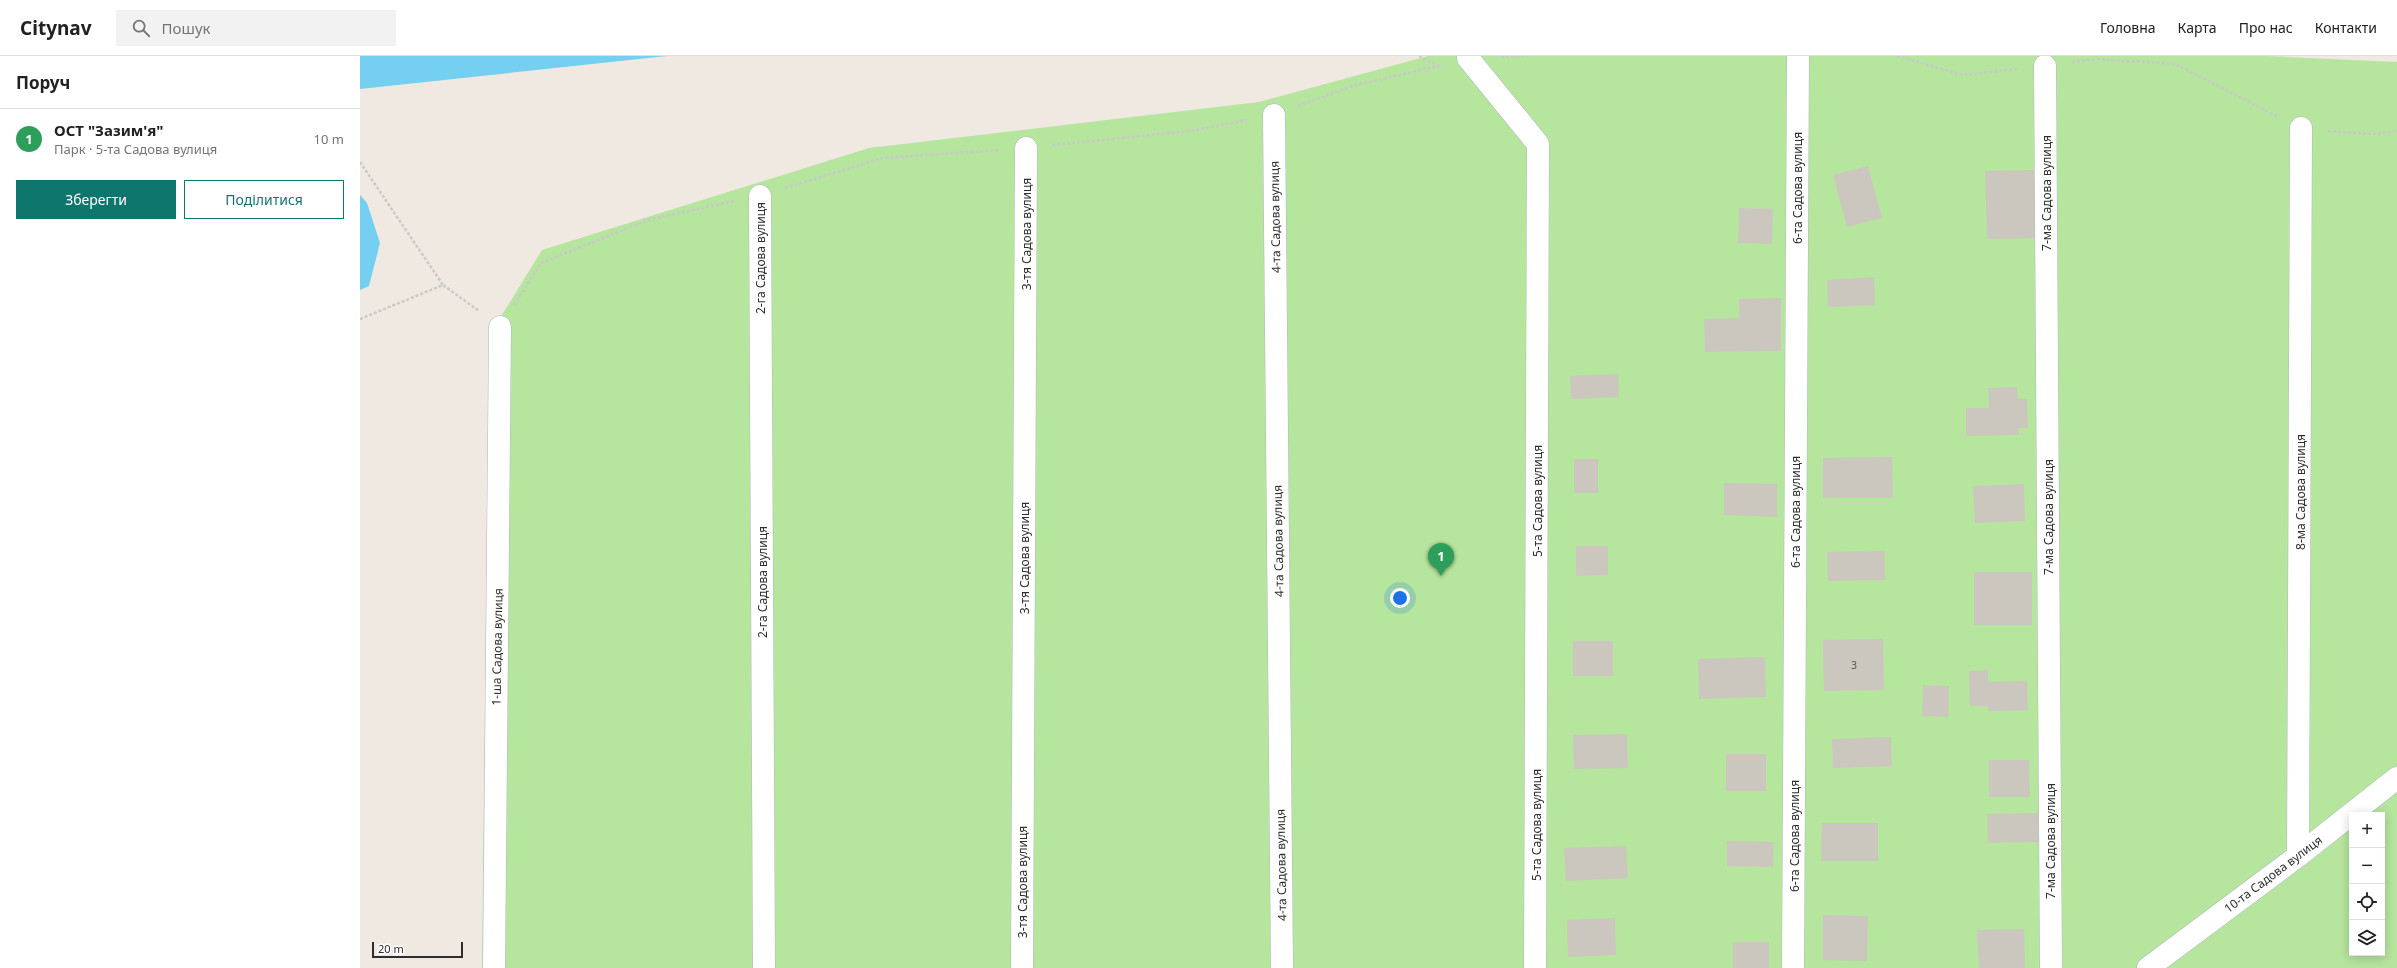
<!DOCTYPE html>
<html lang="uk">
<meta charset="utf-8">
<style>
:root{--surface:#fff;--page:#f2f2f2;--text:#202124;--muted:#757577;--line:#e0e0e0;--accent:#0f766e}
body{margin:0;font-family:"Noto Sans",sans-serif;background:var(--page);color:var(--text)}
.controls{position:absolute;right:12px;bottom:12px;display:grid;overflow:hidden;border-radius:0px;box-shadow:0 2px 10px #0003}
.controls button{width:36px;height:36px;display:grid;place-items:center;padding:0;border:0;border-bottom:1px solid var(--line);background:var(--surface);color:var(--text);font:20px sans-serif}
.scale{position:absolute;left:12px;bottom:10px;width:91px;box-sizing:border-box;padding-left:4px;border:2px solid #2e2e2e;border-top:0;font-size:11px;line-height:14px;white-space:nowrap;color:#2e2e2e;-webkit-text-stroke:3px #fff;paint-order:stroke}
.you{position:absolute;left:1040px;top:542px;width:14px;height:14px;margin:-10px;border:3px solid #fff;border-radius:50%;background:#1a73e8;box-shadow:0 0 0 6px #1a73e833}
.badge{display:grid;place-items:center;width:26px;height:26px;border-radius:50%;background:var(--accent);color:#fff;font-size:13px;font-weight:700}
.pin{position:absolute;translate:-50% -33px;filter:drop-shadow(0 1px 2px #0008)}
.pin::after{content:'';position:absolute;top:21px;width:14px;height:12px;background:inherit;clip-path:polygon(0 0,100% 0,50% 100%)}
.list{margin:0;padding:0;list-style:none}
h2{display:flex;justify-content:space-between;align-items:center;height:52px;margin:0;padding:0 16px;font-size:17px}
h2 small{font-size:13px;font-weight:400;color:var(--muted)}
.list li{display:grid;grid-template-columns:26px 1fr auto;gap:12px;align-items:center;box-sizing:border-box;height:60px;padding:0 16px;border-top:1px solid var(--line)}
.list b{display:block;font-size:15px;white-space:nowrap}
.list p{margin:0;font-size:13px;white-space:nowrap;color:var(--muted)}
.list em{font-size:13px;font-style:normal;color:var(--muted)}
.actions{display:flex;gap:8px;padding:12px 16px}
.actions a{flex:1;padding:9px 0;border:1px solid var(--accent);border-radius:0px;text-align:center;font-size:14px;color:var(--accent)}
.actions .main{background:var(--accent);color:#fff}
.icon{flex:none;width:22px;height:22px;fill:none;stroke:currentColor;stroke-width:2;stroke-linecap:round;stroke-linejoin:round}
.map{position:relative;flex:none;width:2037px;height:912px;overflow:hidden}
header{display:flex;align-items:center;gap:24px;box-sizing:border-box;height:56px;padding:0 20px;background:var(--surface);border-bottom:1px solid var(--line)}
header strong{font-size:19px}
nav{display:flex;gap:22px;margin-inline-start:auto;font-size:14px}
.search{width:280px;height:36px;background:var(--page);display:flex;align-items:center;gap:10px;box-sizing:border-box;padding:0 14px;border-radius:0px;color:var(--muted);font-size:15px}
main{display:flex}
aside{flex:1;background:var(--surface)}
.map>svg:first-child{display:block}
.green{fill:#b6e59e;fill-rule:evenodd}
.water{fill:#75cff0}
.building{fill:#cbc7bf}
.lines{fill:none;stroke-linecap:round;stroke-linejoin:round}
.street-casing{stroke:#b4b7c1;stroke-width:23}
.path{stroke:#c9c9c9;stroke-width:2.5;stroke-dasharray:3 2;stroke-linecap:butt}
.street{stroke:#fff;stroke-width:22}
.labels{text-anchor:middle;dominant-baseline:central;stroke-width:4;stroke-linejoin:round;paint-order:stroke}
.number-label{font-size:10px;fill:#555452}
.street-label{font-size:12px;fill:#2e2e2e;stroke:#fff}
</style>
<header>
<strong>Citynav</strong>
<div class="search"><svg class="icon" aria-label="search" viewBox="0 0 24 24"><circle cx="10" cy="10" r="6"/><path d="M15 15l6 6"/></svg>Пошук</div>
<nav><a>Головна</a><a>Карта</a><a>Про нас</a><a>Контакти</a></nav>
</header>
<main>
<aside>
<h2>Поруч<small></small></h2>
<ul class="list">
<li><span class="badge" style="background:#2e9e5b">1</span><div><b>ОСТ &quot;Зазим'я&quot;</b><p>Парк · 5-та Садова вулиця</p></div><em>10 m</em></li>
</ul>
<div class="actions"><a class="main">Зберегти</a><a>Поділитися</a></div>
</aside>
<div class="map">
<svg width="2037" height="912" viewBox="0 0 2037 912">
<rect width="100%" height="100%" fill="#efe9e1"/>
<path class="green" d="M 1068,0 L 1906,0 L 2037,6 L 2037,912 L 122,912 L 129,280 L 182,194 L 509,92 L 899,46 ZM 1992,759 L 2022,759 L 2022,897 L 1992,897 Z"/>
<path class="water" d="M 0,0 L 307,0 L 0,33 Z
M 0,139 L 7,147 L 20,187 L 9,230 L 0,234 Z"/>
<path class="building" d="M 1508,110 L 1522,162 L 1487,171 L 1473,119 Z
M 1675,114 L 1676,182 L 1627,183 L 1625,115 Z
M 1379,152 L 1413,153 L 1412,188 L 1378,187 Z
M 1514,221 L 1515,249 L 1468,251 L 1467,224 Z
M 1421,242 L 1421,295 L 1345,296 L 1344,263 L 1379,262 L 1379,243 Z
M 1258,318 L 1259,341 L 1211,343 L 1210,320 Z
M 1657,331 L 1658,343 L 1667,343 L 1668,372 L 1659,372 L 1659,379 L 1606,380 L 1606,352 L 1629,352 L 1628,332 Z
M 1532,401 L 1533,442 L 1463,442 L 1463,402 Z
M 1214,403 L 1238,403 L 1238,437 L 1214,437 Z
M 1364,427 L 1417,428 L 1417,461 L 1364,459 Z
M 1664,428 L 1665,465 L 1615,467 L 1613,430 Z
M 1216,490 L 1248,490 L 1248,519 L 1216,520 Z
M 1525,495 L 1525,524 L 1468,525 L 1467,496 Z
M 1614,516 L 1672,516 L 1672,569 L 1614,569 Z
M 1523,583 L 1524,634 L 1464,635 L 1463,584 Z
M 1213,585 L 1253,585 L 1253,620 L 1213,620 Z
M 1405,601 L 1406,641 L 1339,643 L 1338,603 Z
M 1628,614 L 1628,626 L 1667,625 L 1668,654 L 1628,655 L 1628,650 L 1610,650 L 1609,615 Z
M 1563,629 L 1589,630 L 1588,661 L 1562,660 Z
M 1267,678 L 1268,712 L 1214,713 L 1213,679 Z
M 1531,681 L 1532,710 L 1473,712 L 1472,683 Z
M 1366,698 L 1406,698 L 1406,735 L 1366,735 Z
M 1629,704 L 1669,704 L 1670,741 L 1629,741 Z
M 1678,757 L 1679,786 L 1628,787 L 1627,758 Z
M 1462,767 L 1518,767 L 1518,805 L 1461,805 Z
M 1367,785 L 1414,786 L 1413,811 L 1367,810 Z
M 1266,790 L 1268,822 L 1206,825 L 1204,792 Z
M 1463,859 L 1508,860 L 1507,905 L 1463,904 Z
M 1255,862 L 1256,899 L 1208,901 L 1207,864 Z
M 1664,873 L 1665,912 L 1619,912 L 1617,874 Z
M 1373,886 L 1409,886 L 1409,912 L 1373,912 Z"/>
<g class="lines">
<defs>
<path id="street" d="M 1108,2 L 1178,88 L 1175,912
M 1685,10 L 1691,912
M 914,59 L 922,912
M 400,140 L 404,912
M 1938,800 L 1941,72
M 134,912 L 140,271
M 662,912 L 666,92
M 1433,912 L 1438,0
M 1788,912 L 1938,800 L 2037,722"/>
</defs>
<use href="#street" class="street-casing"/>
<path class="path" d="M 1059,0 L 1078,10
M 1537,0 L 1603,19 L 1659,13
M 1141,1 L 1167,0
M 1712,6 L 1736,3 L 1815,8 L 1918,61
M 938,50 L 996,29 L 1083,9
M 1968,75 L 2013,78 L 2037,75
M 692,89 L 830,75 L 887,64
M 0,106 L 83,229
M 425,132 L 523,102 L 639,94
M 154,249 L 181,207 L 288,164 L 374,145
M 0,263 L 83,229 L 119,255"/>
<use href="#street" class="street"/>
</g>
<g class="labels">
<g class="number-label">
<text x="1494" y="609">3</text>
</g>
<g class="street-label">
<text transform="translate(1437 132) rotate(-90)">6-та Садова вулиця</text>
<text transform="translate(1686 137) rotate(-90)">7-ма Садова вулиця</text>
<text transform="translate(915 161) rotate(-91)">4-та Садова вулиця</text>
<text transform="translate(666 178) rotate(-90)">3-тя Садова вулиця</text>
<text transform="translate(400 202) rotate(-90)">2-га Садова вулиця</text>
<text transform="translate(1940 436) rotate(-90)">8-ма Садова вулиця</text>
<text transform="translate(1177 445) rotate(-90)">5-та Садова вулиця</text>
<text transform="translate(1435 456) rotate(-90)">6-та Садова вулиця</text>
<text transform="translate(1688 461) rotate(-90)">7-ма Садова вулиця</text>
<text transform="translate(918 485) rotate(-91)">4-та Садова вулиця</text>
<text transform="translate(664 502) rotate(-90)">3-тя Садова вулиця</text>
<text transform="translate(402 526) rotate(-90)">2-га Садова вулиця</text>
<text transform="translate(137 591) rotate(-89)">1-ша Садова вулиця</text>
<text transform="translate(1176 769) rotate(-90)">5-та Садова вулиця</text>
<text transform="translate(1434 780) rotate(-90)">6-та Садова вулиця</text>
<text transform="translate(1690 785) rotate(-90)">7-ма Садова вулиця</text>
<text transform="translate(921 809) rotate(-91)">4-та Садова вулиця</text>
<text transform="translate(1913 818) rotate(-37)">10-та Садова вулиця</text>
<text transform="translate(662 826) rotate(-90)">3-тя Садова вулиця</text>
</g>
</g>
</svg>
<div class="controls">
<button>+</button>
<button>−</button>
<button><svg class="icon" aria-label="locate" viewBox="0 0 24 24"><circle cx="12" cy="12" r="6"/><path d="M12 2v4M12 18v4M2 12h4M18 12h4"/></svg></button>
<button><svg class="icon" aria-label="layers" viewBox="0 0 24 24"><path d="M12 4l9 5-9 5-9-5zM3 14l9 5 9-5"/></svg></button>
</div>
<div class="scale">20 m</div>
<div class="you"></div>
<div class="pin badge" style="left:1081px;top:520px;background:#2e9e5b">1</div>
</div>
</main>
